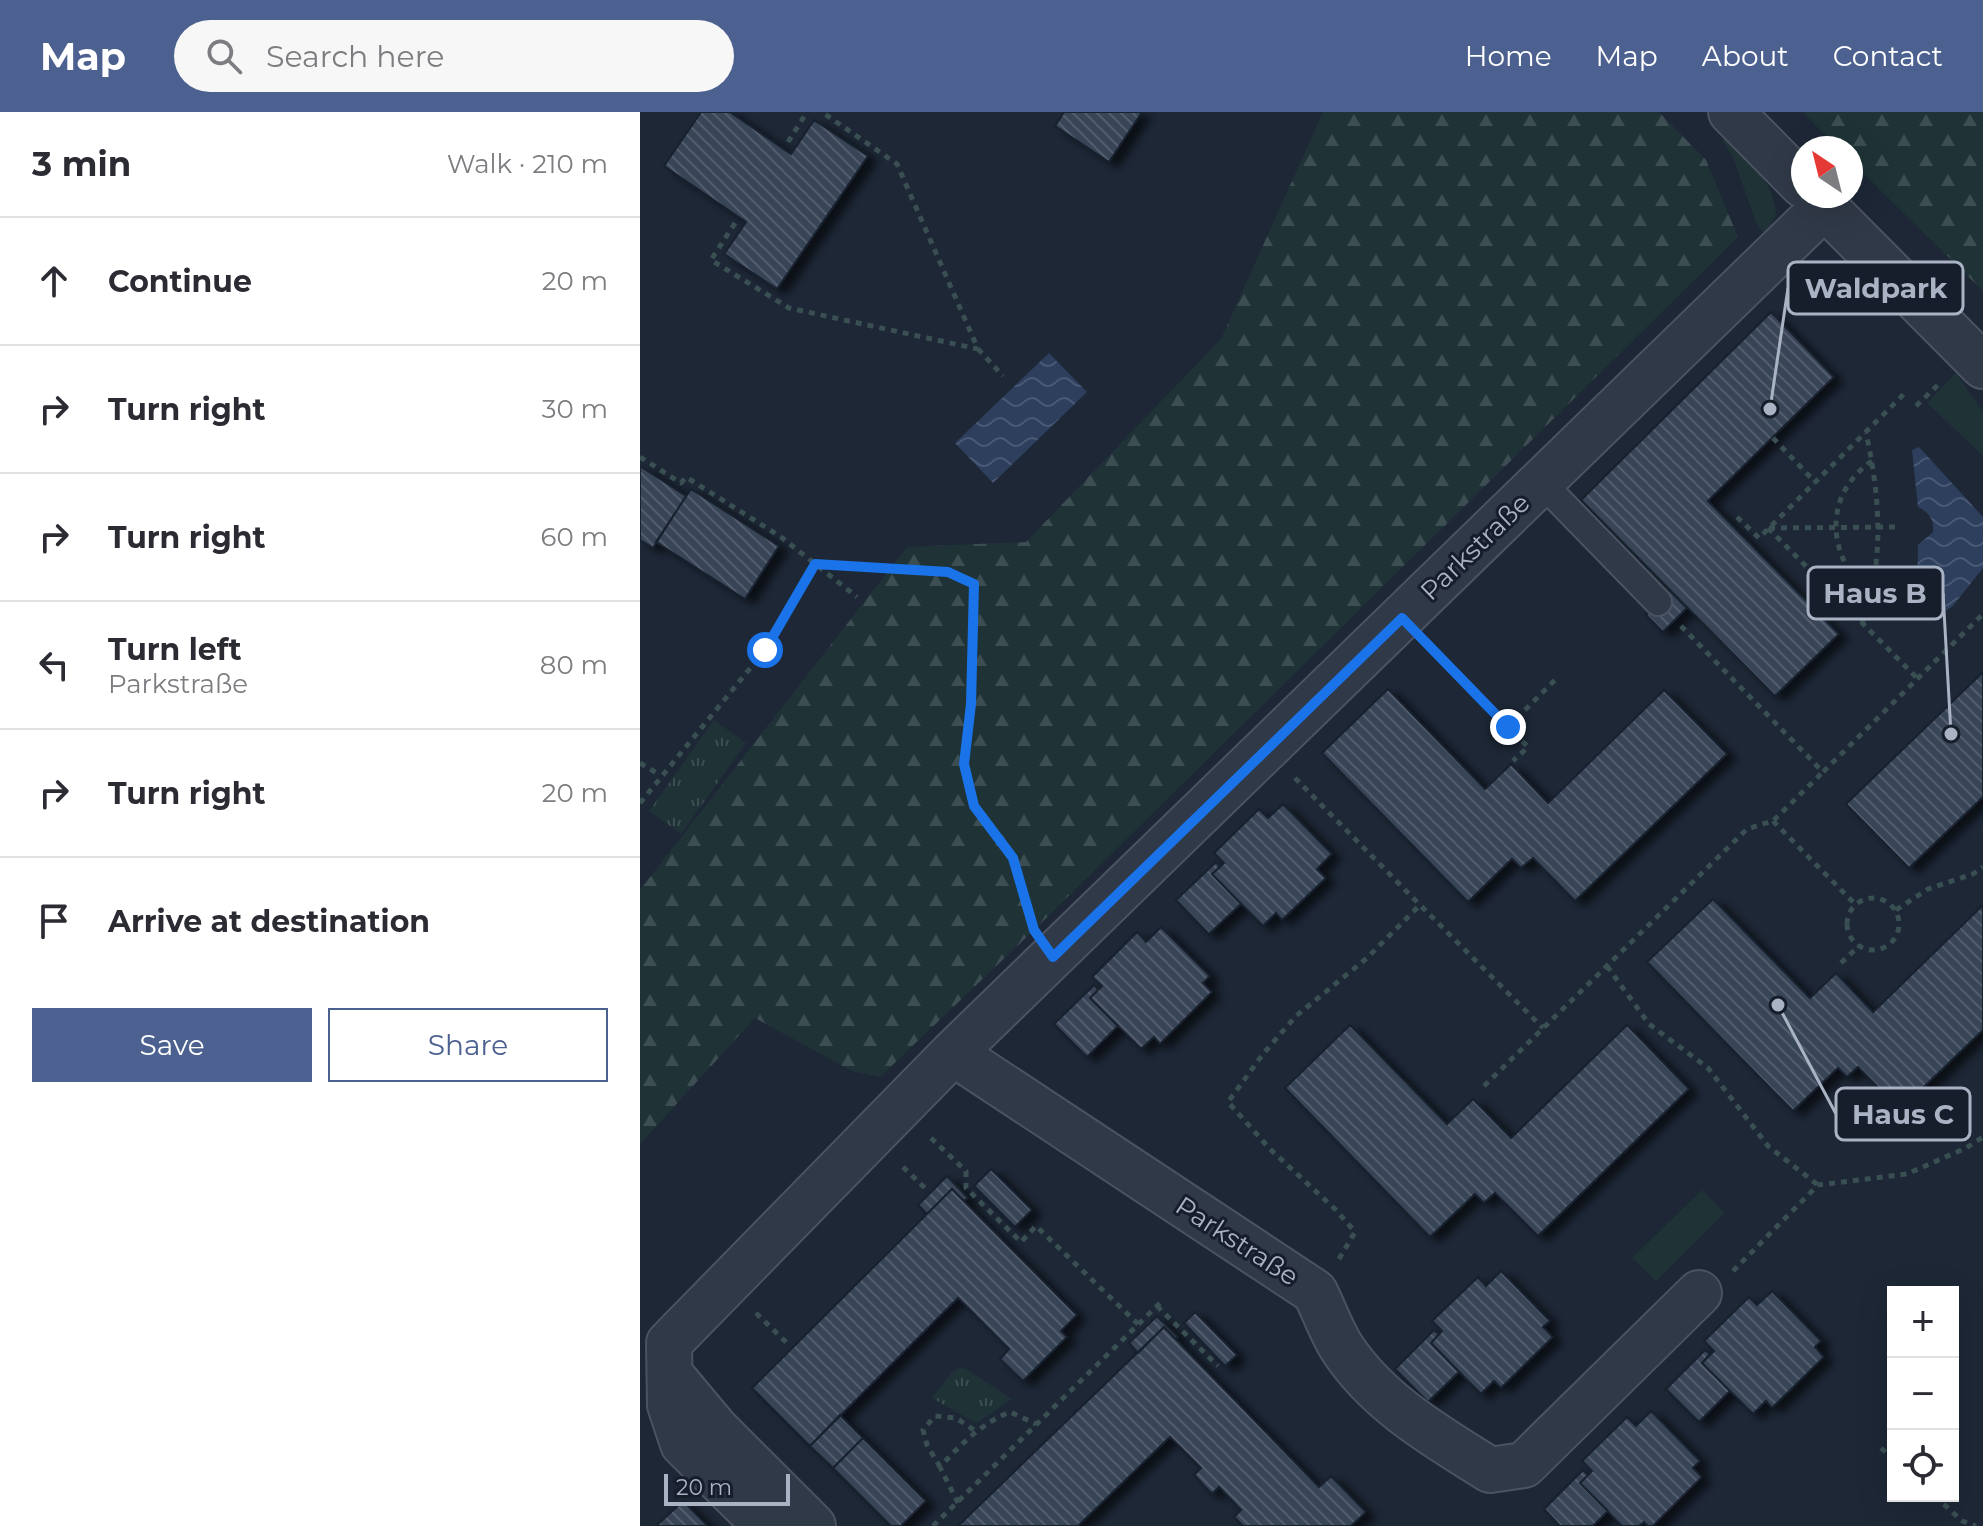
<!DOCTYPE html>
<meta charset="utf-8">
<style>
:root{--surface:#fff;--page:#f7f7f7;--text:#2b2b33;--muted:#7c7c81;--line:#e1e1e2;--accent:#4c618f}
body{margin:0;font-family:Montserrat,sans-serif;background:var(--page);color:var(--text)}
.controls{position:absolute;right:24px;bottom:24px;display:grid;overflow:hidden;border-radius:0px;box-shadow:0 8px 32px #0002}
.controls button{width:72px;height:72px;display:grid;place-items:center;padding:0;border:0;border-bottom:2px solid var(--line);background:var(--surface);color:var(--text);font:40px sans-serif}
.compass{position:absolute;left:1151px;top:24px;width:72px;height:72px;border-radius:50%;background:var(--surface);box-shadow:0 8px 32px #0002;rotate:325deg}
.scale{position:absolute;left:24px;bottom:20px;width:126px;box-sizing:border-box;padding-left:8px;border:4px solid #a9b3c4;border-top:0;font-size:22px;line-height:28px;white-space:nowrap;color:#a9b3c4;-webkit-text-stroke:6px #161e2b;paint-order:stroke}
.stop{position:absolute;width:24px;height:24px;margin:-18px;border:6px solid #1a73e8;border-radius:50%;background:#fff}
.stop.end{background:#1a73e8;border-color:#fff;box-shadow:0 2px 8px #0008}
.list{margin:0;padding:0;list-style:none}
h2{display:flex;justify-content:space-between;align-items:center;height:104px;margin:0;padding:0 32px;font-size:34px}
h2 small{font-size:26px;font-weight:400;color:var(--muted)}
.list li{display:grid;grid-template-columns:52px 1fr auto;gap:24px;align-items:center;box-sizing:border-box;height:128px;padding:0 32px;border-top:2px solid var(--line)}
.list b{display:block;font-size:30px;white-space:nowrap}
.list p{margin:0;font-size:26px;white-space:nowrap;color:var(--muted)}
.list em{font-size:26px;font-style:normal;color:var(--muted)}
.actions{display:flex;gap:16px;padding:24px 32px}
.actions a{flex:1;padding:18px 0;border:2px solid var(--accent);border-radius:0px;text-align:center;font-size:28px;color:var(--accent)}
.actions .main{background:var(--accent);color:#fff}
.icon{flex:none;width:44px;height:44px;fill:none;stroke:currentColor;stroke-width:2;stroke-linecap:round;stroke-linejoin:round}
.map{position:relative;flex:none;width:1343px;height:1414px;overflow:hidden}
header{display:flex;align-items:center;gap:48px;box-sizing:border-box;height:112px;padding:0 40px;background:var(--accent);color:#fff}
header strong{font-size:38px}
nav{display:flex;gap:44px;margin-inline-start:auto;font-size:28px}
.search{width:560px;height:72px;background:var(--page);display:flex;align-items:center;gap:20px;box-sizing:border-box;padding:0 28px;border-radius:44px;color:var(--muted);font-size:30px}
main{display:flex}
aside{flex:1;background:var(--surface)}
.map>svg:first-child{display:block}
.grass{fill:#1f3337}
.forest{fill:url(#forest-firs)}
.park{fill:url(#park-tufts)}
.water{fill:url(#water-waves)}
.building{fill:url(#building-back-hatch);stroke:#18202d;stroke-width:2;filter:url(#shadow)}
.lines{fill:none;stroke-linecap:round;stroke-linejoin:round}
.service-casing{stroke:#4b5362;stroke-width:30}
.minor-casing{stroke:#4b5362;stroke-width:48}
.tertiary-casing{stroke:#4b5362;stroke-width:48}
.path{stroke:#394f52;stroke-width:5;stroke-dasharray:6 6;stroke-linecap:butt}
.service{stroke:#303947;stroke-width:26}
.minor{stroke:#303947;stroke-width:44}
.tertiary{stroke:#303947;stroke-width:44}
.route{stroke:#1a73e8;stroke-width:10}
.labels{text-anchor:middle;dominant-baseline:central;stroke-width:6;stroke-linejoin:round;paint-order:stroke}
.street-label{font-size:26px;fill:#a9b3c4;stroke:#161e2b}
.leader{fill:none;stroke:#a9b3c4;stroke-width:3}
.callout-dot{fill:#a9b3c4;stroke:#161e2b;stroke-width:3}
.callout{fill:#161e2b;stroke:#a9b3c4;stroke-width:3}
.callout-label{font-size:28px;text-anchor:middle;font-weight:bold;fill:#a9b3c4}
</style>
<header>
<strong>Map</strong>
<div class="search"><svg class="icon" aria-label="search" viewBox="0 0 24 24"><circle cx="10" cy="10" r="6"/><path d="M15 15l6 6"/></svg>Search here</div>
<nav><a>Home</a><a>Map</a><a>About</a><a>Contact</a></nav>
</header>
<main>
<aside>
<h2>3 min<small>Walk · 210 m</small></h2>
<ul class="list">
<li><svg class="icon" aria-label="ahead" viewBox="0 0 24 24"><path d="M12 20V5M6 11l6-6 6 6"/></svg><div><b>Continue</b></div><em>20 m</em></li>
<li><svg class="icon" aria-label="right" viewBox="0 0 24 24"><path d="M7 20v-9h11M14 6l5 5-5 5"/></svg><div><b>Turn right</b></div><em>30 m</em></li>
<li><svg class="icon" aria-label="right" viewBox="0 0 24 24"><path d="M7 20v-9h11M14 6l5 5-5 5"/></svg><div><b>Turn right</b></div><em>60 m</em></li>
<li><svg class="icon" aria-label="left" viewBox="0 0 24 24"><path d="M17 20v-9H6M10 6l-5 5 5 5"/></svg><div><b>Turn left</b><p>Parkstraße</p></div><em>80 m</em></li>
<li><svg class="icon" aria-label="right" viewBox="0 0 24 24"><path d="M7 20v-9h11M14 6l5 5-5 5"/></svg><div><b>Turn right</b></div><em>20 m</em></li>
<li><svg class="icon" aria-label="arrive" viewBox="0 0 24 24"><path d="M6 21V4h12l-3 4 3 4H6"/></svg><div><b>Arrive at destination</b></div></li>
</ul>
<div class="actions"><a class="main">Save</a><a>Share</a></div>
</aside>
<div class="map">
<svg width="1343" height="1414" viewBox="0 0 1343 1414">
<defs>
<pattern id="forest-firs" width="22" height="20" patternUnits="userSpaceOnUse" patternTransform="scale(2)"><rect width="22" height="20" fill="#1f3337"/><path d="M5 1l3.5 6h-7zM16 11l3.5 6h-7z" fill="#3d4e52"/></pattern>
<pattern id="park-tufts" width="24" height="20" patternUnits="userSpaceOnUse" patternTransform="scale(2)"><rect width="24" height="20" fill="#1f3337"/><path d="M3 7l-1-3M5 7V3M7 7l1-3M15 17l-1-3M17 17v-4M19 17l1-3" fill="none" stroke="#3d4e52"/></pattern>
<pattern id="water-waves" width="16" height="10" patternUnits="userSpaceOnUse" patternTransform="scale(2)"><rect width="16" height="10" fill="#2d3f5d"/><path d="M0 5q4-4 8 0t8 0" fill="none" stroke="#495873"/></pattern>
<pattern id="building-back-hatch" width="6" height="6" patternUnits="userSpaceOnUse" patternTransform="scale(2)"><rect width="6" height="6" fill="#384457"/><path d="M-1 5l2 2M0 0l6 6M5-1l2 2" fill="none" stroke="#525d6e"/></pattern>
<filter id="shadow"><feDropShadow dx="9" dy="5" stdDeviation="4" flood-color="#0009"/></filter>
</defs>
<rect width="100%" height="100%" fill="#1d2736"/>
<path class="grass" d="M 1085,26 C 1108,49 1136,69 1136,104 L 1124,122 L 1116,111 L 1093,45 L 1082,28 Z
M 1316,261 L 1343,300 L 1343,344 L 1287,291 Z
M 1062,1078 L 1085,1101 L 1016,1169 L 992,1146 Z"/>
<path class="forest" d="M 683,0 L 1019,0 L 1066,48 L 1098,125 L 394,818 L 240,965 L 212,959 L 115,906 L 0,1032 L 0,778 L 267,435 L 386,430 L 581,227 Z
M 1163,0 L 1343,0 L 1343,179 L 1211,49 L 1211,36 L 1198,36 Z"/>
<path class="park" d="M 74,608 L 106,631 L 41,722 L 9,699 Z
M 318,1256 L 326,1257 L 372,1287 L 336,1311 L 292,1286 L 311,1261 Z"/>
<path class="water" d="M 409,241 L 447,280 L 353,371 L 315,331 Z
M 1279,335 L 1343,405 L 1343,456 L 1312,495 L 1294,505 L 1284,501 L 1277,484 L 1278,433 L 1293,420 C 1294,408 1290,401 1278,395 L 1272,338 Z"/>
<path class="building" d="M 61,0 L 90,0 L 151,42 L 174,8 L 228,44 L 137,177 L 84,142 L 106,110 L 24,54 Z
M 424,0 L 502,0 L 469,50 L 415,14 Z
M 1131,200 L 1194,265 L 1068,389 L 1199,522 L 1135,584 L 941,388 Z
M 0,354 L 46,384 L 13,436 L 0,428 Z
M 51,377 L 139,434 L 105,487 L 16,430 Z
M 1029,478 L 1047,496 L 1023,520 L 1006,503 Z
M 1343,560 L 1343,685 L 1269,756 L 1206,692 Z
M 748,577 L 845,677 L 871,652 L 908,691 L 1024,578 L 1087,642 L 935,789 L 893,746 L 881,756 L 872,747 L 828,790 L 682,641 Z
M 643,692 L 692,742 L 677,757 L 686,766 L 642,808 L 636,801 L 623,814 L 572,762 L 584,751 L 574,741 L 619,697 L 628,706 Z
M 576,750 L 580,755 L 572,762 L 601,792 L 569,822 L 536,788 Z
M 1073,787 L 1170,886 L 1196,861 L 1233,900 L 1343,793 L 1343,918 L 1260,998 L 1218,955 L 1207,965 L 1198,956 L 1153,999 L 1007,850 Z
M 521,815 L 570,864 L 563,871 L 572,880 L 520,932 L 514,925 L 501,937 L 450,886 L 462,874 L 452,865 L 497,820 L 506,830 Z
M 454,873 L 458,878 L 450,886 L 478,914 L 447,945 L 414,912 Z
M 710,913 L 807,1012 L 833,987 L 871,1026 L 987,913 L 1049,977 L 898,1124 L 855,1081 L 844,1091 L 835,1082 L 790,1125 L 645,976 Z
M 351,1057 L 392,1098 L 375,1115 L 334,1074 Z
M 307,1064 L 328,1086 L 324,1089 L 312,1077 L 287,1102 L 278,1093 Z
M 312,1077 L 437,1203 L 421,1219 L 427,1225 L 383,1269 L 360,1247 L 369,1237 L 318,1186 L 170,1334 L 112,1276 Z
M 861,1159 L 910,1209 L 903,1215 L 913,1225 L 861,1276 L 854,1269 L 841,1282 L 791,1231 L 802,1219 L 792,1209 L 838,1165 L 846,1174 Z
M 1132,1179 L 1181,1229 L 1175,1235 L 1184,1245 L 1132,1296 L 1126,1289 L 1113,1302 L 1062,1251 L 1074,1239 L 1064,1229 L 1109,1185 L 1117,1193 Z
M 555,1200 L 597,1243 L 585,1254 L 544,1211 Z
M 517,1204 L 538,1225 L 536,1227 L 524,1215 L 498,1241 L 489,1231 Z
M 524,1215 L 679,1375 L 691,1364 L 726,1400 L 711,1414 L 603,1414 L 594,1405 L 601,1398 L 579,1375 L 572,1382 L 554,1363 L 561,1356 L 530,1325 L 438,1414 L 318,1414 Z
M 794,1218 L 799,1222 L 791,1231 L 819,1260 L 788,1290 L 755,1257 Z
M 1065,1238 L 1070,1242 L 1062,1251 L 1090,1279 L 1059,1310 L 1026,1277 Z
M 1011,1299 L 1060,1349 L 1053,1356 L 1062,1365 L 1013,1414 L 1008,1414 L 1004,1410 L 999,1414 L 982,1414 L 940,1371 L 952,1359 L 942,1349 L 987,1305 L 996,1314 Z
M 200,1303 L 223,1326 L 193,1356 L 170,1334 Z
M 223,1326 L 286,1389 L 261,1414 L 251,1414 L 193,1356 Z
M 943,1358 L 948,1363 L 940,1371 L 968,1399 L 953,1414 L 920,1414 L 904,1397 Z
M 43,1389 L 68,1414 L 16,1414 Z"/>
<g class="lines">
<defs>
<path id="service" d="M 901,370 L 1018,490"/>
<path id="minor" d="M 313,941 L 675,1180 C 684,1198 691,1219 702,1236 C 738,1291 796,1324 850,1358 L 884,1353 L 1059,1181
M 30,1262 L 76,1317 L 173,1414
M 126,1414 L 43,1332 L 30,1293 L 29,1231 L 313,941 L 1184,95"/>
<path id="tertiary" d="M 1091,0 L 1163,73
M 1174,84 L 1343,254"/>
</defs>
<use href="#service" class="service-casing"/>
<use href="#minor" class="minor-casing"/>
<use href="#tertiary" class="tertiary-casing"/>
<path class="path" d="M 148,30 L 167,0
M 95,111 L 71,148 L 149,196 L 338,237 L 257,52 L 182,0
M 338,237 L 363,264
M 1276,294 L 1301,270
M 1133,326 L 1175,370
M 0,345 L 41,371 L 46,365 L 141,425 L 217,485
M 1232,349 C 1181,384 1187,447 1232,485
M 1097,405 L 1119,426 L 1264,282
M 1128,416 L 1278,567
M 1129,416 L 1258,415
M 175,452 L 308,460 L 334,472 L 331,592 L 324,652 L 334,694 L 373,746 L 390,804
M 1222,511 C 1245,450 1240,384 1226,321
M 1041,514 L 1183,660 L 1343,502
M 790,535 L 888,635 L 873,649
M 868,615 L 916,567
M 0,651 L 20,663
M 655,666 L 780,793
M 0,691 L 125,538 L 175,452
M 1133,709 L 1215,792
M1207 812a26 26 0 1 1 52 0a26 26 0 1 1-52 0Z
M 1256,798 L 1288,777 L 1333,762 L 1343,755
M 1201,851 L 1219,834
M 967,854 L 1009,912 L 1068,956 L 1128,1034 L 1178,1073
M 844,974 L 1107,717 L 1133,709 L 1183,660
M 291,1026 L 326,1059 L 326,1076 L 381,1130 L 396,1114 L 498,1212
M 263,1055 L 286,1077
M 699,1147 L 715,1120 L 696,1098 L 630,1037 L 588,990 L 623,942 L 656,904 L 727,846 L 780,793 L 903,916
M 1093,1159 L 1178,1073 L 1267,1062 L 1326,1036 L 1343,1025
M 517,1194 L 578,1254
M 116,1201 L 148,1232
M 1241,1336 L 1253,1347
M 300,1355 L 287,1333 L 283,1318 L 295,1304 L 316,1306 L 337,1320
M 1295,1384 L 1322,1409 L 1336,1414
M 318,1391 L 300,1355 C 320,1333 342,1311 370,1300 L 396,1312
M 293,1414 L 523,1188"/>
<use href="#service" class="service"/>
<use href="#minor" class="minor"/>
<use href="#tertiary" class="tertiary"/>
</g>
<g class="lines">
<path class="route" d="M 125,538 L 175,452 L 308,460 L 334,472 L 331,592 L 324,652 L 334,694 L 373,746 L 394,818 L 413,845 L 762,506 L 868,615"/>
</g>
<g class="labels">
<g class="street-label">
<text transform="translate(835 435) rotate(-44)">Parkstraße</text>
<text transform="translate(597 1129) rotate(33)">Parkstraße</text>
</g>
</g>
<path class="leader" d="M1130 297L1148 176M1311 622L1303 481M1138 893L1196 1002"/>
<g class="callout-dot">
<circle cx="1130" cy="297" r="8"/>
<circle cx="1311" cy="622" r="8"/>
<circle cx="1138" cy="893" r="8"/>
</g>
<g class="callout">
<rect x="1148" y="150" width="175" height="52" rx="8"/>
<rect x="1168" y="455" width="135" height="52" rx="8"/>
<rect x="1196" y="976" width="134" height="52" rx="8"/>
</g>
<g class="callout-label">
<text x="1236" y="186">Waldpark</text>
<text x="1235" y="491">Haus B</text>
<text x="1263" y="1012">Haus C</text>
</g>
</svg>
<div class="controls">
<button>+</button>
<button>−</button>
<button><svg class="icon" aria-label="locate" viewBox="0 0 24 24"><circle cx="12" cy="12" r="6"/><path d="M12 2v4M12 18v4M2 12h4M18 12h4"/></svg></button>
</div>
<svg class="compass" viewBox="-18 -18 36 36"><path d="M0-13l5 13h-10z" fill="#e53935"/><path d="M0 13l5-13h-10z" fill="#7c7c81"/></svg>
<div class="scale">20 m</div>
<div class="stop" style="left:125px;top:538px"></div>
<div class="stop end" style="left:868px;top:615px"></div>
</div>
</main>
